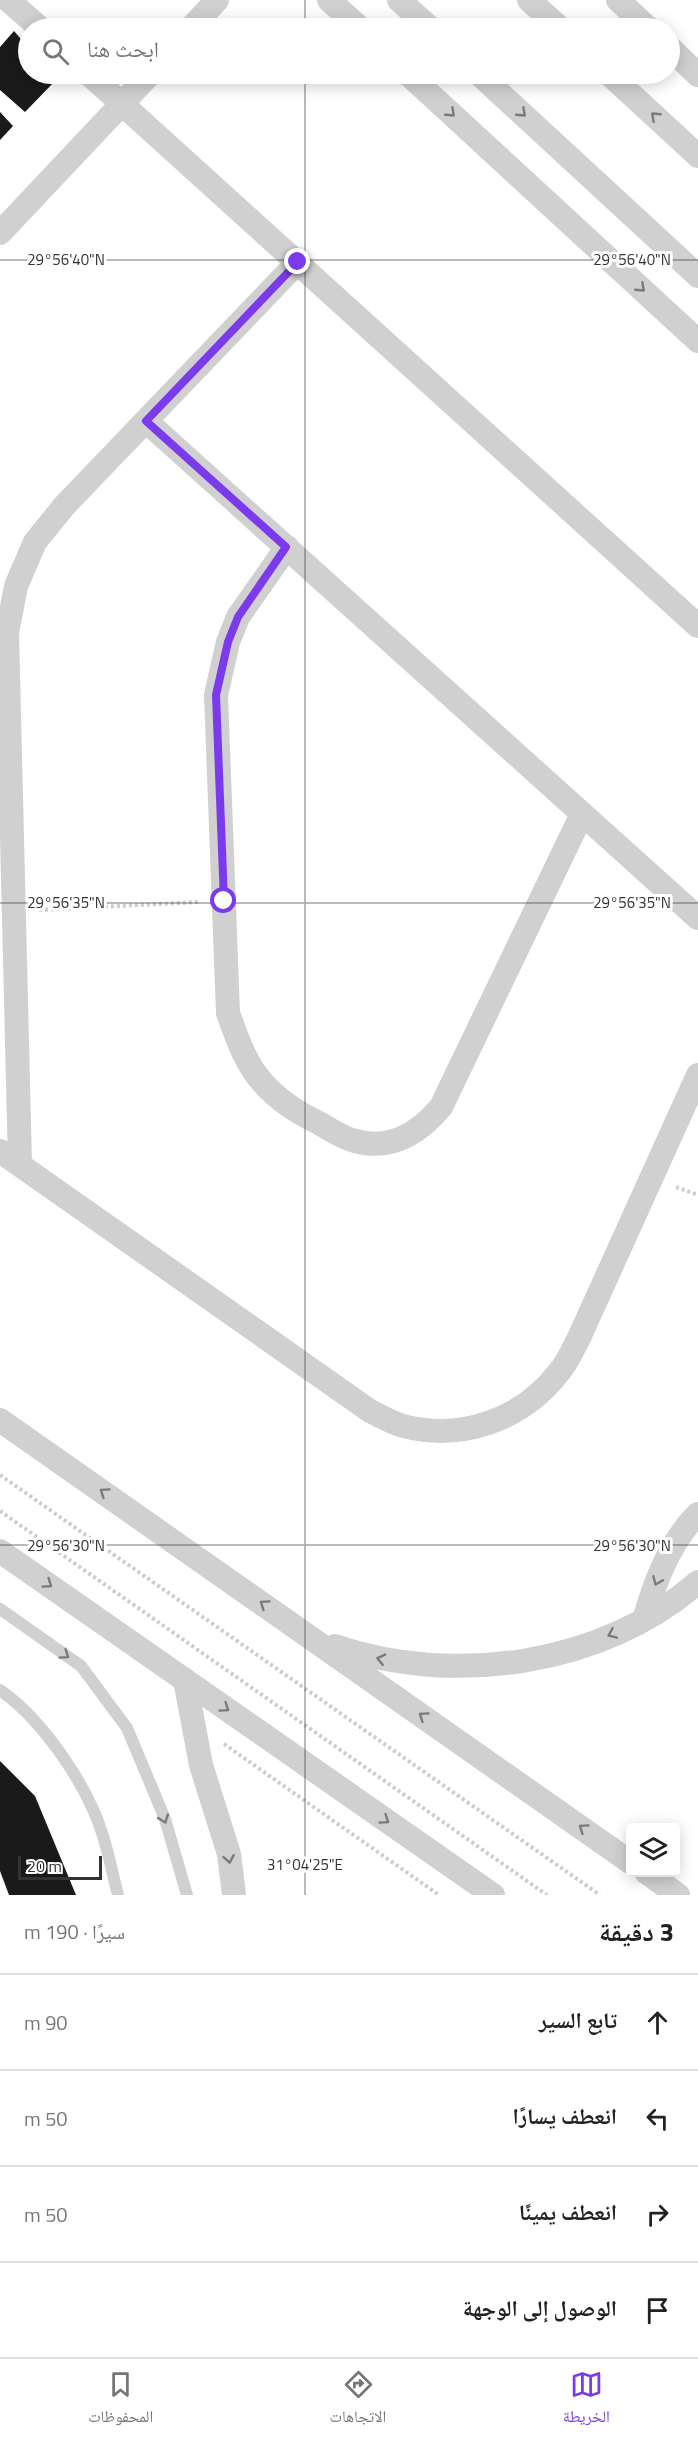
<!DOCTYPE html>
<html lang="ar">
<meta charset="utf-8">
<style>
:root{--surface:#fff;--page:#f6f6f6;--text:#222;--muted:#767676;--line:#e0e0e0;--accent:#7c3aed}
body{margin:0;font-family:"Titillium Web","Noto Naskh Arabic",sans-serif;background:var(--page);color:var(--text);direction:rtl}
.controls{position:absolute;right:18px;bottom:18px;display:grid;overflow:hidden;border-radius:6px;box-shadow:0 3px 15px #0003}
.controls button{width:54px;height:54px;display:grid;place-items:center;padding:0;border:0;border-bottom:2px solid var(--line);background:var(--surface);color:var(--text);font:30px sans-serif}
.scale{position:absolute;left:18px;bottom:15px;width:84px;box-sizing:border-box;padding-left:6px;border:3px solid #333;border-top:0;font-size:16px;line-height:21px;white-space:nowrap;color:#333;-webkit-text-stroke:4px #fff;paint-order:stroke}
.stop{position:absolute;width:18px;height:18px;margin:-14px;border:4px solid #7c3aed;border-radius:50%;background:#fff}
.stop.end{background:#7c3aed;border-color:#fff;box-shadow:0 2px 6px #0008}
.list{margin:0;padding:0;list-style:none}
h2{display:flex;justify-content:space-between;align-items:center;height:78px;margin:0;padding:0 24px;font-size:26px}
h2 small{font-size:20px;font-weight:400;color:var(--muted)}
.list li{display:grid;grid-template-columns:39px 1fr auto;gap:18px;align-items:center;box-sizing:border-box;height:96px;padding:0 24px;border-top:2px solid var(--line)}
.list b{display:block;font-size:22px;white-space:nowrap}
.list em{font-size:20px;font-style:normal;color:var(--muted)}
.icon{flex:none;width:33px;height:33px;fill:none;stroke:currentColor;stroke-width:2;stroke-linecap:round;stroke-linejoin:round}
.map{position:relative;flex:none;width:698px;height:1895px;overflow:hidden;direction:ltr}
.search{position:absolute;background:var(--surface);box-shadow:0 3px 15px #0003;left:18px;right:18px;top:18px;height:66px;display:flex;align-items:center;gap:15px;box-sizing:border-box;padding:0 21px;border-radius:33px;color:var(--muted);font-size:22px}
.sheet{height:462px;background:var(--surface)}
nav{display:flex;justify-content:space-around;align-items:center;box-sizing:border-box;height:84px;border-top:2px solid var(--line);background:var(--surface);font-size:16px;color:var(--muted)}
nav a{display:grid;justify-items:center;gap:3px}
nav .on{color:var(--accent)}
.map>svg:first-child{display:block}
.building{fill:#1a1a1a}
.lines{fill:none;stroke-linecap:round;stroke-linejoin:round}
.path{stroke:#cdcdcd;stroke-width:4;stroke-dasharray:3 3;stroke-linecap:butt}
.service{stroke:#d0d0d0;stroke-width:12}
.minor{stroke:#d0d0d0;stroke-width:24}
.oneway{stroke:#7a7a7a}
.route{stroke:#7c3aed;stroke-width:8}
.ticks{fill:none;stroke:#333;stroke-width:1.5;stroke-opacity:0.45}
.ticks-label{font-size:15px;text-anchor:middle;fill:#333;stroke:#fff;stroke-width:6;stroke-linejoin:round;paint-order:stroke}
</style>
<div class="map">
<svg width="698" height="1895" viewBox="0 0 698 1895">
<rect width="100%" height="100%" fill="#fff"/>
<path class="building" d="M 14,31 L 28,47 L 28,74 L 52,74 L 57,79 L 25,112 L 0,90 L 0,47 Z
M 0,112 L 13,126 L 0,140 Z
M 0,1761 L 35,1796 L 76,1895 L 9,1895 L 0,1871 Z"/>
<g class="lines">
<path class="path" d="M 39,910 L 199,902
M 676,1187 L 698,1195
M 0,1475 L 600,1895
M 0,1511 L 547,1895
M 224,1744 L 439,1895"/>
<path class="service" d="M 0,1609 L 81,1666 L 127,1728 L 165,1819 L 187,1895
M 0,1690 C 43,1720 88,1786 103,1836 C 109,1855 113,1876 118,1895"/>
<path class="minor" d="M 8,0 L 40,28
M 329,0 L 360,28
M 399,0 L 430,28
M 529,0 L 560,28
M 618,0 L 648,28
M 191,28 L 217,0
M 670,48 L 698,75
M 89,74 L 698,626
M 408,74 L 698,341
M 479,74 L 698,276
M 609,74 L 698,156
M 0,233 L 150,74
M 146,421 L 698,918
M 287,547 L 238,617 L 228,642 L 216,695 L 228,1013 C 237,1038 245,1063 263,1083 C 279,1101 298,1113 319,1123 C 329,1129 341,1137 352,1140 C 389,1152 418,1134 441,1107 L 582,814
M 0,1151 L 370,1411 C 380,1416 392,1423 403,1426 C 462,1441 522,1420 559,1372 C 567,1363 572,1351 578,1340 L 698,1075
M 20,1164 L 7,633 L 16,586 L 35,542 L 65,505 L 298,262
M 0,1420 L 630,1862
M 0,1551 L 493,1895
M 645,1617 C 655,1581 670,1541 698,1514
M 335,1646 C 453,1686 603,1666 698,1582
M 185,1680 L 201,1765 L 229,1854 L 234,1895
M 646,1872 L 678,1895"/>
</g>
<defs><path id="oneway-chevron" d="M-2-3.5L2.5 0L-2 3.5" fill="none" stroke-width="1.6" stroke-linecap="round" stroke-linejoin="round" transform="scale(1.5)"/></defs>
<g class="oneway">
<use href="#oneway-chevron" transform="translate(451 113) rotate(43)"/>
<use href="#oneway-chevron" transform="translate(522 113) rotate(43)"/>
<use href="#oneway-chevron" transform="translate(655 116) rotate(-137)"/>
<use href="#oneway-chevron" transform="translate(641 288) rotate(43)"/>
<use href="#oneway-chevron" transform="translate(104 1492) rotate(-145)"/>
<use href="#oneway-chevron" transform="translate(657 1581) rotate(113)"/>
<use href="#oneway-chevron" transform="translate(48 1584) rotate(35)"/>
<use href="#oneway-chevron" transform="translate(264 1604) rotate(-145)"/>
<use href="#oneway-chevron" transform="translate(612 1634) rotate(157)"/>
<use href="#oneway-chevron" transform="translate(65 1655) rotate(35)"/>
<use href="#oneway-chevron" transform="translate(381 1659) rotate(-167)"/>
<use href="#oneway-chevron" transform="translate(225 1708) rotate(35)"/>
<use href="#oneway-chevron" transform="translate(423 1716) rotate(-145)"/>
<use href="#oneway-chevron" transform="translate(164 1819) rotate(70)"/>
<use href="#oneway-chevron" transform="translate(385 1820) rotate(35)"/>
<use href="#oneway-chevron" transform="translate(583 1828) rotate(-145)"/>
<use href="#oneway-chevron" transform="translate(229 1859) rotate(80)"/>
</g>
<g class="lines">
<path class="route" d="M 224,901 L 216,695 L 228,642 L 238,617 L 286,547 L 146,421 L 298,262"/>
</g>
<path class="ticks" d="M 305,0 L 305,28M 305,74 L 305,1895M 0,260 L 698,260M 0,903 L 698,903M 0,1545 L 698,1545"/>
<g class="ticks-label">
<text x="66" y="265">29°56'40"N</text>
<text x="632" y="265">29°56'40"N</text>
<text x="66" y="908">29°56'35"N</text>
<text x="632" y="908">29°56'35"N</text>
<text x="66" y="1551">29°56'30"N</text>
<text x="632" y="1551">29°56'30"N</text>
<text x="305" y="1870">31°04'25"E</text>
</g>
</svg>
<div class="controls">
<button><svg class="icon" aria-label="layers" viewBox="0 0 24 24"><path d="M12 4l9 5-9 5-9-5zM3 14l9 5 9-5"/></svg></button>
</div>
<div class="scale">20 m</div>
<div class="stop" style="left:224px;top:901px"></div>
<div class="stop end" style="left:298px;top:262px"></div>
<div class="search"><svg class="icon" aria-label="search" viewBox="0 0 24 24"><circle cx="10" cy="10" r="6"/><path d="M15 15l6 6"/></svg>ابحث هنا</div>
</div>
<section class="sheet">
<h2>3 دقيقة<small>سيرًا · 190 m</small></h2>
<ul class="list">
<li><svg class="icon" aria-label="ahead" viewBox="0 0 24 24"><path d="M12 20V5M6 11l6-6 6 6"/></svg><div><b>تابع السير</b></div><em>90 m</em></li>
<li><svg class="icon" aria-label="left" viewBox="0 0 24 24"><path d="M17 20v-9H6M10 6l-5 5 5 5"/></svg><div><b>انعطف يسارًا</b></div><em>50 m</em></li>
<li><svg class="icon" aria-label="right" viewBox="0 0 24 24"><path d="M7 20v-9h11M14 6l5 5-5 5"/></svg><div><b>انعطف يمينًا</b></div><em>50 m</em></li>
<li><svg class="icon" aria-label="arrive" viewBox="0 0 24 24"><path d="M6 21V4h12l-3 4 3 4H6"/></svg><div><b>الوصول إلى الوجهة</b></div></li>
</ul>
</section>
<nav>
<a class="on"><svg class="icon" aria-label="map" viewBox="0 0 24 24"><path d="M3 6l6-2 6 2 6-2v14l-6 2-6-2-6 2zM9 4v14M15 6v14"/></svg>الخريطة</a>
<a><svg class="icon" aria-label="directions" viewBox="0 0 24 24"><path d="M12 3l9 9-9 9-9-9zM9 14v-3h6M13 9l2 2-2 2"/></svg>الاتجاهات</a>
<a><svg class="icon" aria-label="saved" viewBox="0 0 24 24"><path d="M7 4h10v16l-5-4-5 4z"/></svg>المحفوظات</a>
</nav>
